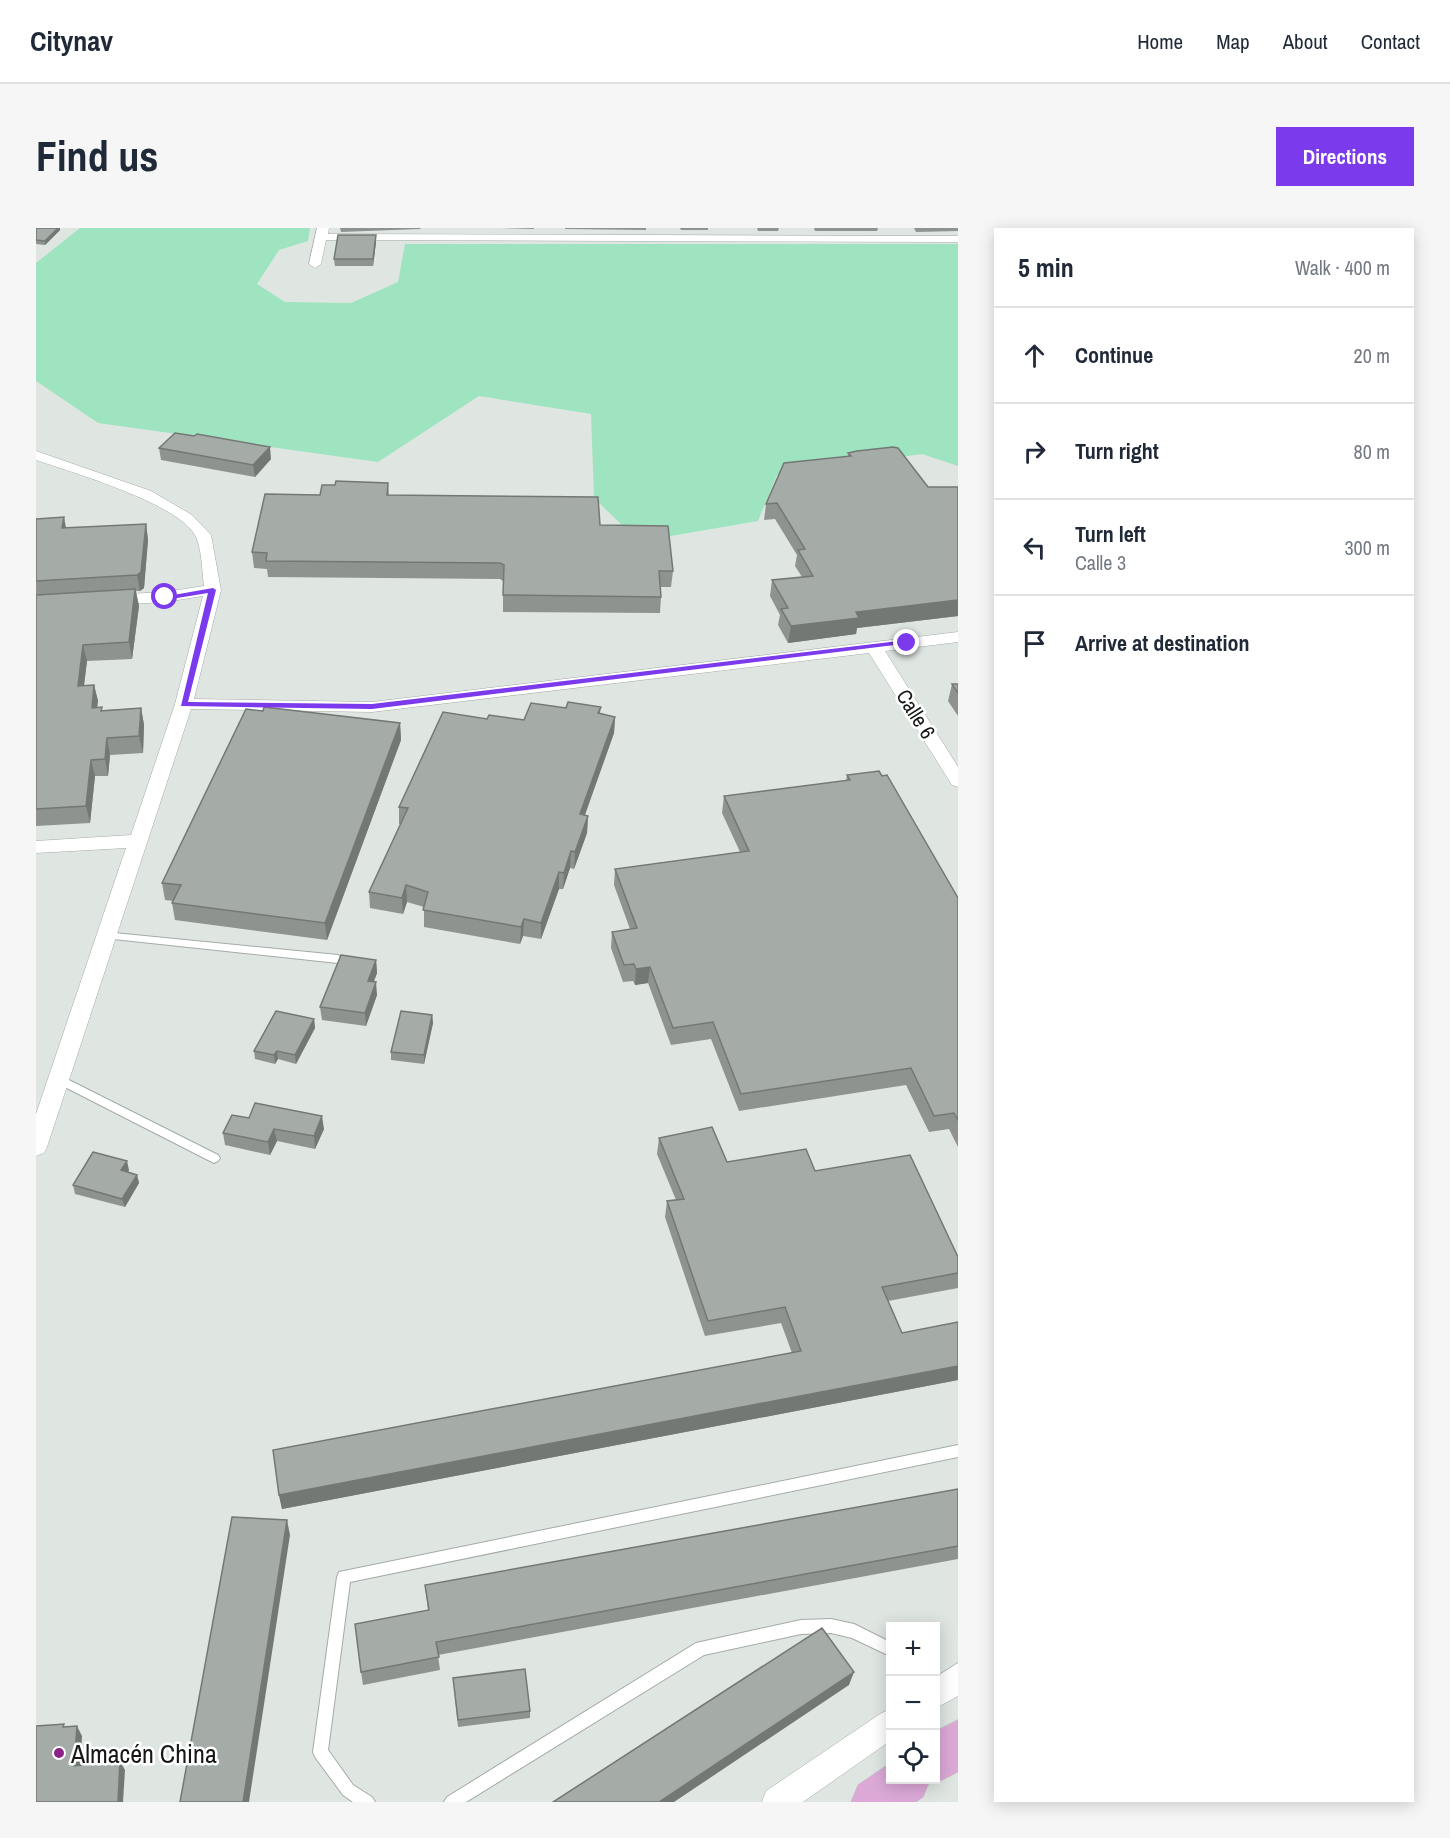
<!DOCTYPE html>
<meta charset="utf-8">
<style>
:root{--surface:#fff;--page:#f6f6f7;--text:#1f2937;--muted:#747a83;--line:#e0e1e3;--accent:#7c3aed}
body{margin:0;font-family:"Archivo Narrow",sans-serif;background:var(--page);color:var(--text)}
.controls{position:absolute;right:18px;bottom:18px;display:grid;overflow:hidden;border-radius:0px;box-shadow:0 3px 15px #0003}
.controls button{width:54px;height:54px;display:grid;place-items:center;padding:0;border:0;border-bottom:2px solid var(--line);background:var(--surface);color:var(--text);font:30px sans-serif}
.stop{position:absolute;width:18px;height:18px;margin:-14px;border:4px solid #7c3aed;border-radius:50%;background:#fff}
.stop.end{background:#7c3aed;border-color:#fff;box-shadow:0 2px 6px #0008}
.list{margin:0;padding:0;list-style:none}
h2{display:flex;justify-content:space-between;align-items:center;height:78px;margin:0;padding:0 24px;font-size:26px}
h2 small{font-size:20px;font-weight:400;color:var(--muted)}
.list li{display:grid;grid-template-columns:39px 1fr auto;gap:18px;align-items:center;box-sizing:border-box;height:96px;padding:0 24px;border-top:2px solid var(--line)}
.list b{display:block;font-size:22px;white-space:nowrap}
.list p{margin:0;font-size:20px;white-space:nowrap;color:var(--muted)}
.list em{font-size:20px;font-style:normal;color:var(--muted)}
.icon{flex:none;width:33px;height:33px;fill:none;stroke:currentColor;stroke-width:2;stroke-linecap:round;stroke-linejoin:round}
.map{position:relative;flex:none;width:922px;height:1574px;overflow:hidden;border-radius:0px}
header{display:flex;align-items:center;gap:36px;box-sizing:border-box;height:84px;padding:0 30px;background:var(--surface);border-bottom:2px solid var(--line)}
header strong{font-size:28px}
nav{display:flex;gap:33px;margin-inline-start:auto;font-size:21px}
.intro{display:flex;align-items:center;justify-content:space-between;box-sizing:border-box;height:144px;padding:0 36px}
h1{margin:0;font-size:42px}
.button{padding:15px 27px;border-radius:0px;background:var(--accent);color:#fff;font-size:21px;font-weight:700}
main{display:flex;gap:36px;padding:0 36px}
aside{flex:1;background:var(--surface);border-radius:0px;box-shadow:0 3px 15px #0003}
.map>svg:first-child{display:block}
.green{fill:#9fe4c0}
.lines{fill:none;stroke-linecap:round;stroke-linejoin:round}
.lane-casing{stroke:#a4aba7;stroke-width:2}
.street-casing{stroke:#a4aba7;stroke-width:1}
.primary-casing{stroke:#c2c3c2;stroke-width:1}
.lane{fill:#fff;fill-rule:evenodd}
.street{fill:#fff;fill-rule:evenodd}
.primary{fill:#dca9d7;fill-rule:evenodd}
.wall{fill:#8e9390}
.shaded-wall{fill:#747875}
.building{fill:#a5aba7;stroke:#747875;stroke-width:1.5}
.route{fill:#7c3aed}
.poi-dot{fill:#8b2287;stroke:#fff;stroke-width:2}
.labels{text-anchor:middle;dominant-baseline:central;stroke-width:5;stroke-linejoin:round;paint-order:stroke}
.street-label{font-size:21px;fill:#141715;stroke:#fff}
.near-poi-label{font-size:26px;fill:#141715;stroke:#fff;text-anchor:start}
</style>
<header>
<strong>Citynav</strong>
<nav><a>Home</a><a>Map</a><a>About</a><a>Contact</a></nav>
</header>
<div class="intro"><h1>Find us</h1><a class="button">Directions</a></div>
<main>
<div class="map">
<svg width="922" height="1574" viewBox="0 0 922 1574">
<rect width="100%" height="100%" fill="#dfe6e2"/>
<path class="green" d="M 44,0 L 274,0 L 272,13 L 243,22 L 221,56 L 249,74 L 315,75 L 362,54 L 369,16 L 922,16 L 922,238 L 886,226 L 741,247 L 722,293 L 635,308 L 590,301 L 558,270 L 555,186 L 443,168 L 342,234 L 62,195 L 0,153 L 0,35 Z"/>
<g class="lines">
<defs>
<path id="lane" d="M 68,704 L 302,727 L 307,731 L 302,735 L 68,710 L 63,707 Z
M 23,847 L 182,927 L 184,930 L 182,933 L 178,935 L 174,933 L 19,854 L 18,851 L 19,848 Z
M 922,1217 L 922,1229 L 314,1354 L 292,1522 L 317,1557 L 336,1569 L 339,1574 L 317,1574 L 307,1567 L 279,1529 L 277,1524 L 301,1349 L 303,1344 Z
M 795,1391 L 818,1396 L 854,1414 L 854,1428 L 816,1410 L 795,1405 L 765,1406 L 668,1427 L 430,1574 L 408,1574 L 411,1569 L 660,1415 L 765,1392 Z"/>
<path id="street" d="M 281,0 L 293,0 L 292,6 L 922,8 L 922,14 L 290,12 L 285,36 L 279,40 L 273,36 Z
M 0,223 L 115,263 L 156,287 L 175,307 L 185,362 L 158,471 L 336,474 L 922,404 L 922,414 L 849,423 L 922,539 L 922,559 L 916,557 L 833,425 L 336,484 L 155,481 L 11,919 L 8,925 L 0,928 L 0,886 L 90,620 L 0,625 L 0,613 L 95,607 L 139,476 L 167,368 L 129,374 L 73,377 L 65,372 L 73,367 L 129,364 L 168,358 C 166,344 166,322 160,309 C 145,276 35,244 0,232 Z
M 922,1435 L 922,1468 L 900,1480 L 900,1449 Z
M 854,1481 L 854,1513 L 767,1574 L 726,1574 L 730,1563 L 844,1486 Z"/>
<path id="primary" d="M 922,1492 L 922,1544 L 900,1555 L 894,1552 L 887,1569 L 880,1574 L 815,1574 L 822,1557 L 854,1535 L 854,1552 L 900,1552 L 900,1503 Z"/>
</defs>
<use href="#lane" class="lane-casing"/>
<use href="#street" class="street-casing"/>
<use href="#primary" class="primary-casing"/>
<use href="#lane" class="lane"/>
<use href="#street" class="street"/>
<use href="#primary" class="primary"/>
</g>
<path class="wall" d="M 0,0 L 24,2 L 9,17 L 0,16 Z
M 304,0 L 385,0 L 384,1 L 305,4 Z
M 465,0 L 498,0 L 498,1 Z
M 529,0 L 610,0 L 610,2 L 529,1 Z
M 644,0 L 672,0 L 672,2 L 645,2 Z
M 721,0 L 743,0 L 742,3 L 722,3 Z
M 778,0 L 842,0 L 841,3 L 779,3 Z
M 878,0 L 922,0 L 922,3 L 880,4 Z
M 340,7 L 340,14 L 337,38 L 299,38 L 298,31 Z
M 123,220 L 235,231 L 219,249 L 125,232 Z
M 812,225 L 892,259 L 922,259 L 922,388 L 821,400 L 820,406 L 752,415 L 742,397 L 744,387 L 734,368 L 736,352 L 766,349 L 759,338 L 761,327 L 739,291 L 728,292 L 730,276 L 812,228 Z
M 352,255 L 353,267 L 564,297 L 637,343 L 635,359 L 624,359 L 625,369 L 624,385 L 467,384 L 467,353 L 464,351 L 232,349 L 231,341 L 218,340 L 216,324 L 284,267 L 299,257 Z
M 0,291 L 30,300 L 110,296 L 112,312 L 108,360 L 104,363 L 100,363 L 103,378 L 96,431 L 51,433 L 48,457 L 58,457 L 62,473 L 61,479 L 67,482 L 105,480 L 108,497 L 107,525 L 74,527 L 72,548 L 59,548 L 54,595 L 0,598 Z
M 916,456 L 922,456 L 922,488 L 912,473 Z
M 565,479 L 564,485 L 579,489 L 578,505 L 549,587 L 552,588 L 551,605 L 538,641 L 534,640 L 527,661 L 523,661 L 505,711 L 487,708 L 484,716 L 388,699 L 388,679 L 371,674 L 367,686 L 334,680 L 333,664 L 365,596 L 363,596 L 363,579 L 451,491 L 488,492 L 530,480 Z
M 364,495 L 365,512 L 291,712 L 139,692 L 136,675 L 137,673 L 129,672 L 126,655 Z
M 811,547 L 922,670 L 922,919 L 913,901 L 893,904 L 870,857 L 703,883 L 675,811 L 635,817 L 612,755 L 599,757 L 597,753 L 587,754 L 575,720 L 576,704 L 594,701 L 578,657 L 579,641 L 704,624 L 686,585 L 688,568 L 810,553 Z
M 340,732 L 341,745 L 338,753 L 341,767 L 330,798 L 286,792 L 284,779 Z
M 396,787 L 397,795 L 388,836 L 355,832 L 355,824 Z
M 278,791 L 279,800 L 260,836 L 242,831 L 239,836 L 219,831 L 218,823 Z
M 213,890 L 288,901 L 279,921 L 241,913 L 234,927 L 189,917 L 187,905 Z
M 623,910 L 691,934 L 779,943 L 922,1029 L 922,1060 L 852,1073 L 866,1105 L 922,1094 L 922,1152 L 246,1281 L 243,1267 L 756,1125 L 745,1095 L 669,1108 L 629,989 L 631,973 L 640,972 L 621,926 Z
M 93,942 L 92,944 L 101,947 L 103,955 L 89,979 L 39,966 L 37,957 Z
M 922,1261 L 922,1331 L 402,1427 L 404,1442 L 327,1457 L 325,1444 L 392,1382 L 389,1357 Z
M 417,1450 L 494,1483 L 494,1490 L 422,1499 Z"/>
<path class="shaded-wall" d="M 22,0 L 24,0 L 24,2 L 9,17 L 9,13 Z
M 340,7 L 340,14 L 337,38 L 337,31 Z
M 234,219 L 235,231 L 219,249 L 217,237 Z
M 28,289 L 31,305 L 26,300 Z
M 110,296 L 112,312 L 108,360 L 104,363 L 101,347 Z
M 99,361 L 103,378 L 96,431 L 93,414 Z
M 922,372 L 922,388 L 821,400 L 820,406 L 752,415 L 755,398 L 820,384 Z
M 47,417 L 51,433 L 46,474 L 42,458 Z
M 58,457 L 62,473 L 59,496 L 56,480 Z
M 105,480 L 108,497 L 107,525 L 103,508 Z
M 579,489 L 578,505 L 543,603 L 544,586 Z
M 364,495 L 365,512 L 291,712 L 289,695 Z
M 71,510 L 74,527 L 72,548 L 69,531 Z
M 55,532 L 59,548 L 54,595 L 50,578 Z
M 552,588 L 551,605 L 538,641 L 539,624 Z
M 535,623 L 534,640 L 527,661 L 528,645 Z
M 523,644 L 523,661 L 505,711 L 505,695 Z
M 370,657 L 371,674 L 367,686 L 366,670 Z
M 488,691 L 487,708 L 484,716 L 485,699 Z
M 340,732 L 341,745 L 333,766 L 332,753 Z
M 614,739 L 612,755 L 599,757 L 600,741 Z
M 340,754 L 341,767 L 330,798 L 329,785 Z
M 396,787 L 397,795 L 388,836 L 388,827 Z
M 278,791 L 279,800 L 260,836 L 259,827 Z
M 241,823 L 242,831 L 239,836 L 238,827 Z
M 286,888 L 288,901 L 279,921 L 278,908 Z
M 238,901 L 241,913 L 234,927 L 232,914 Z
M 91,933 L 93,942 L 88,951 L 85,942 Z
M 101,947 L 103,955 L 89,979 L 86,971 Z
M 922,1138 L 922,1152 L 246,1281 L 243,1267 Z
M 251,1292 L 254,1307 L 213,1574 L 207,1574 Z
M 818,1444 L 813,1457 L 638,1574 L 623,1574 Z
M 41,1498 L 46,1508 L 44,1547 L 38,1538 Z
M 84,1533 L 89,1542 L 87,1574 L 82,1574 Z"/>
<path class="building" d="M 0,0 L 22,0 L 9,13 L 0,12 Z
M 302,7 L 340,7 L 337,31 L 298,31 Z
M 139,205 L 158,208 L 161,206 L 234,219 L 217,237 L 123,220 Z
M 857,219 L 862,220 L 892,259 L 922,259 L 922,372 L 820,384 L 823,390 L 755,398 L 745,381 L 752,380 L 736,352 L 777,348 L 762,322 L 769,321 L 741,275 L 730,276 L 748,235 L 815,228 L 812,225 L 821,223 Z
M 300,253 L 352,255 L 351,267 L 562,269 L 564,297 L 632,298 L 637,343 L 623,343 L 625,369 L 467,367 L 468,337 L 464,335 L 230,333 L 231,325 L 216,324 L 229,266 L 284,267 L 286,257 L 299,257 Z
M 28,289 L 26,300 L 110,296 L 105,344 L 101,347 L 0,353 L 0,291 Z
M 99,361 L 93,414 L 47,417 L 42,458 L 58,457 L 56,480 L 66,479 L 65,483 L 105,480 L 103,508 L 71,510 L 69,531 L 55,532 L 50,578 L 0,581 L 0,367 Z
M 916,456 L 922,456 L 922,465 Z
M 532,474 L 565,479 L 562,485 L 579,489 L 544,586 L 552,588 L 539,624 L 535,623 L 528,645 L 523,644 L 505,695 L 488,691 L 485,699 L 387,682 L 392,664 L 370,657 L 366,670 L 333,664 L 372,580 L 363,579 L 407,484 L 451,491 L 453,487 L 488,492 L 495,475 L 530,480 Z
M 228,479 L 364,495 L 289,695 L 136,675 L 145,657 L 126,655 L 210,481 L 227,483 Z
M 843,543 L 846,548 L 851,547 L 922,670 L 922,892 L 918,885 L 898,888 L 875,840 L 705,866 L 677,794 L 637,800 L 614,739 L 600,741 L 598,736 L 588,737 L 576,704 L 601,700 L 579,641 L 713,623 L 688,568 L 814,552 L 811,547 Z
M 305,727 L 340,732 L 332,753 L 340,754 L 329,785 L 284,779 Z
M 240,783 L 278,791 L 259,827 L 241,823 L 238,827 L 218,823 Z
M 365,783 L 396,787 L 388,827 L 355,824 Z
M 219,875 L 286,888 L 278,908 L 238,901 L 232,914 L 187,905 L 196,887 L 213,890 Z
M 676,899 L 691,934 L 770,921 L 779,943 L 874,927 L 922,1029 L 922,1045 L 846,1059 L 866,1105 L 922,1094 L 922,1138 L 243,1267 L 237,1222 L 765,1123 L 749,1079 L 672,1093 L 631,973 L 648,971 L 623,910 Z
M 57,924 L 91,933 L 85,942 L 101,947 L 86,971 L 37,957 Z
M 922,1261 L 922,1318 L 400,1414 L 403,1429 L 325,1444 L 319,1396 L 393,1382 L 389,1357 Z
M 196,1289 L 251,1292 L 207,1574 L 144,1574 Z
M 786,1400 L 818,1444 L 623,1574 L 517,1574 Z
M 489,1441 L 494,1483 L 422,1492 L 417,1450 Z
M 28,1496 L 27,1499 L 41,1498 L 38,1538 L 84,1533 L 82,1574 L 0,1574 L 0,1498 Z"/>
<path class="route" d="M 177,360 L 180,362 L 152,474 L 336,476 L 871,412 L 875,415 L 336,481 L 145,478 L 172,365 L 129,372 L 126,369 Z"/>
<circle class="poi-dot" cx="23" cy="1525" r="6"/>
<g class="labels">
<g class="street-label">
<text transform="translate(880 486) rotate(58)">Calle 6</text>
</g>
<g class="near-poi-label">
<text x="35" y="1525">Almacén China</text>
</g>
</g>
</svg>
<div class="controls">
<button>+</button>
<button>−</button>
<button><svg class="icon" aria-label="locate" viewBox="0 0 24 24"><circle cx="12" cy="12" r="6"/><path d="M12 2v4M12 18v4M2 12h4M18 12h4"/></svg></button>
</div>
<div class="stop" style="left:129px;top:369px"></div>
<div class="stop end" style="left:871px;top:415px"></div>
</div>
<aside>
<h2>5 min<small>Walk · 400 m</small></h2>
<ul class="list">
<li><svg class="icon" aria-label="ahead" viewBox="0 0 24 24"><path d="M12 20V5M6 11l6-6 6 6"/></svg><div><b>Continue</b></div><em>20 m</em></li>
<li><svg class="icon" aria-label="right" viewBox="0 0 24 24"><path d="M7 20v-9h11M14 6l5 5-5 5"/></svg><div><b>Turn right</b></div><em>80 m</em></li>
<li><svg class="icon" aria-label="left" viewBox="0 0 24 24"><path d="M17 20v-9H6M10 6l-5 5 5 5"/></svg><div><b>Turn left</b><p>Calle 3</p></div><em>300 m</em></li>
<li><svg class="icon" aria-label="arrive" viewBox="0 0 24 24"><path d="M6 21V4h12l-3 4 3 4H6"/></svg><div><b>Arrive at destination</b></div></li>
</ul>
</aside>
</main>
